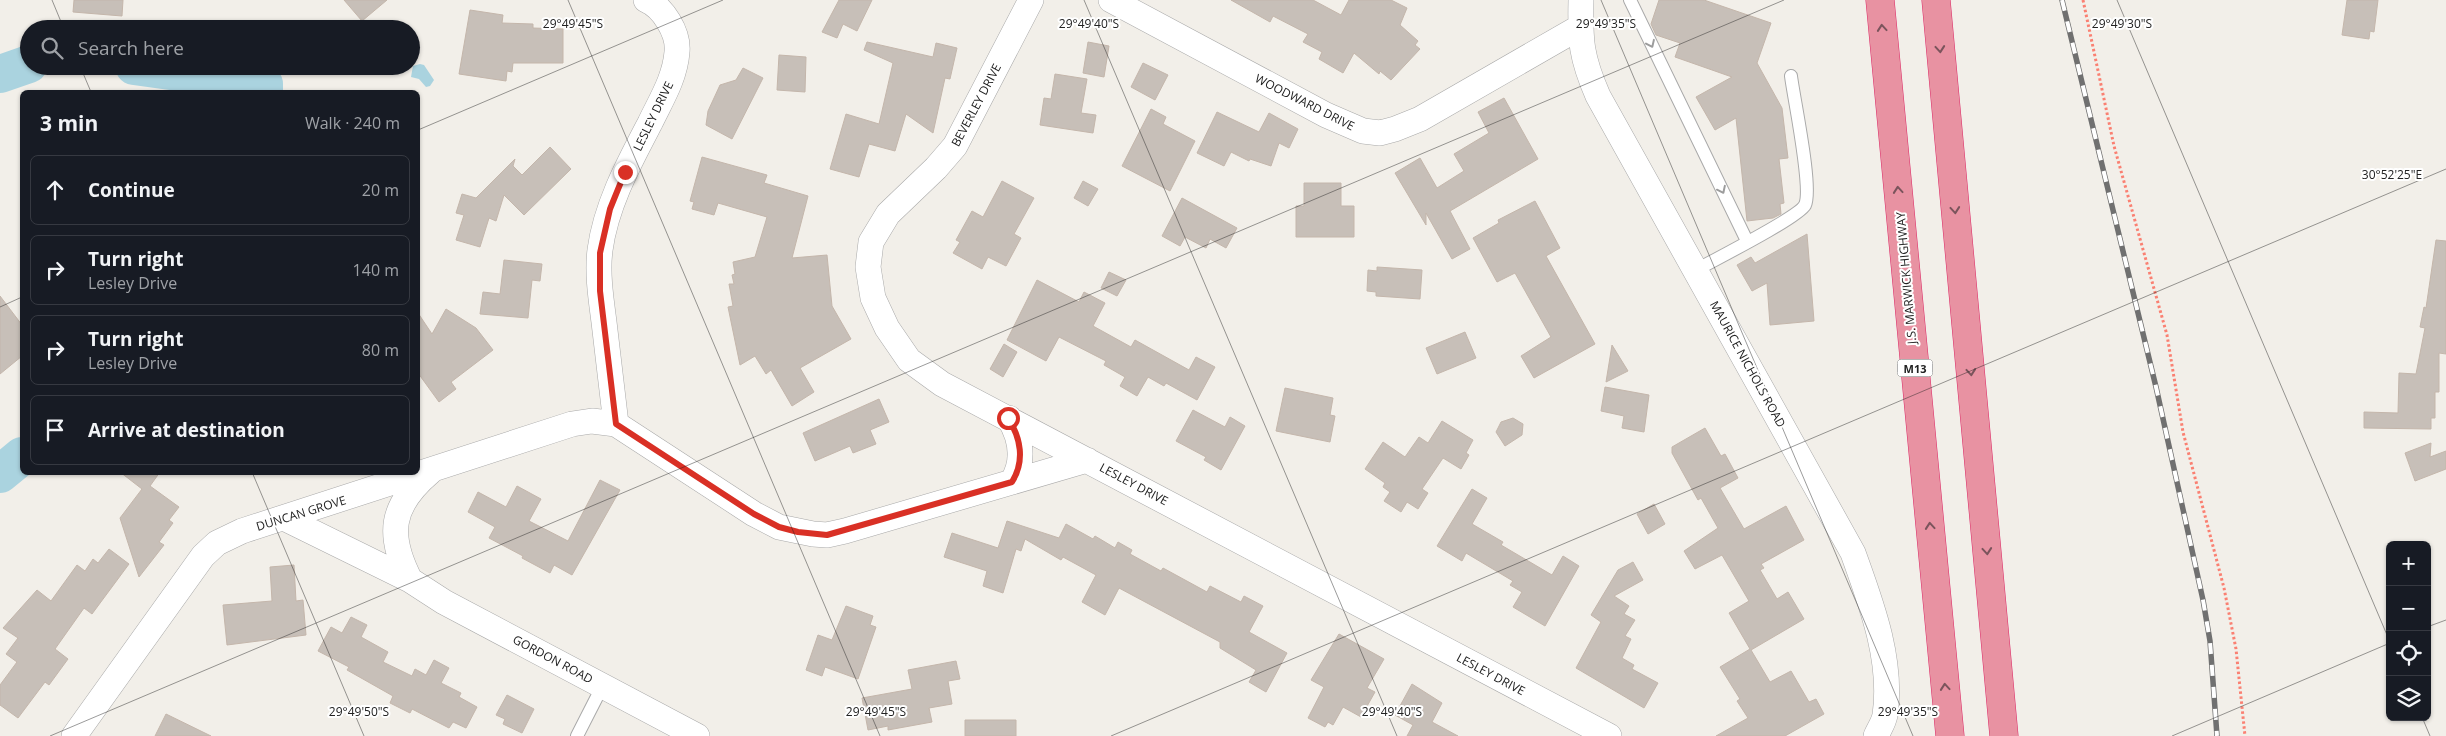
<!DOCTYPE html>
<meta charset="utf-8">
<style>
:root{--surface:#171b24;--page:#242831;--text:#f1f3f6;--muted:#9ea1a6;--line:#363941}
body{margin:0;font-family:"Open Sans",sans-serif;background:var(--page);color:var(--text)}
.controls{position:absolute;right:15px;bottom:15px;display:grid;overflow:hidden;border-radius:8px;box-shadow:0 1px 4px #0004}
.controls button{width:45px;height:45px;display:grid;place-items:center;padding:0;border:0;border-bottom:1px solid var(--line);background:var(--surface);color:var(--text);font:25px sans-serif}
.stop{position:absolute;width:15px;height:15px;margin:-11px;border:4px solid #d93025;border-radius:50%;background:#fff}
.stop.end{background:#d93025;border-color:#fff;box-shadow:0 1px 5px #0008}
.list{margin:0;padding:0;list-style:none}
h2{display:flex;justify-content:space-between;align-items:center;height:65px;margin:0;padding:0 20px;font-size:21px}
h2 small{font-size:16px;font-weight:400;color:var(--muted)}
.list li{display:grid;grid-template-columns:32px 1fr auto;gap:15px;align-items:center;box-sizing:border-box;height:70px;margin:0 10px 10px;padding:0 10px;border:1px solid var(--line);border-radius:8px}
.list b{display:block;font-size:19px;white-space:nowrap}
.list p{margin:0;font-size:16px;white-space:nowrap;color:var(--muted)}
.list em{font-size:16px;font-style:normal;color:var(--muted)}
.icon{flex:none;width:28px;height:28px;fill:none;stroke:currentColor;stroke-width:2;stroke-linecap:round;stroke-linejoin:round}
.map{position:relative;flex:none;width:2446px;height:736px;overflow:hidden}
.search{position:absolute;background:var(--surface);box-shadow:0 1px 4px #0004;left:20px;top:20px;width:400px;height:55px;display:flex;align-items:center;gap:12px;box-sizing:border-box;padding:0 18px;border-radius:28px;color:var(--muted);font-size:19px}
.panel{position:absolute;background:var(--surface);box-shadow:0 1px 4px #0004;left:20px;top:90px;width:400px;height:385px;border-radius:8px}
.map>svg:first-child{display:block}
.water{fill:#aad3df}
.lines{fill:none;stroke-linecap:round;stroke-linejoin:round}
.river{stroke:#aad3df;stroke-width:38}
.building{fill:#c7bfb8;stroke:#c4b6ab}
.service-casing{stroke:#a9a9a9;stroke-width:14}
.minor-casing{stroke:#a9a9a9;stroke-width:26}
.motorway-casing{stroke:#dc2a67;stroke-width:29}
.path{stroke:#fa8072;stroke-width:3;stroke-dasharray:2.5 2.5;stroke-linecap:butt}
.service{stroke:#fff;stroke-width:12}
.minor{stroke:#fff;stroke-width:25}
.motorway{stroke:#e892a2;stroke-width:28}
.rail-casing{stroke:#707070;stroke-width:5.5}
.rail{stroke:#fff;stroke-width:4;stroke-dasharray:11;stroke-linecap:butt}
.oneway{stroke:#7b545c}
.oneway2{stroke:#9c9c9c}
.route{stroke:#d93025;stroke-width:6}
.ticks{fill:none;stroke:#222;stroke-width:1;stroke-opacity:0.45}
.labels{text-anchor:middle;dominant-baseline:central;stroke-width:4;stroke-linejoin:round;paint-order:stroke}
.shield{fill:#fff;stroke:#646464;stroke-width:1}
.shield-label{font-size:11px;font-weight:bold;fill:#222}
.street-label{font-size:12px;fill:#222;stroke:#fff}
.ticks-label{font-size:12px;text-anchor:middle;fill:#222;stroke:#fff;stroke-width:4;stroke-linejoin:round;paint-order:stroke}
</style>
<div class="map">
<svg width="2446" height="736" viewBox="0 0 2446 736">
<rect width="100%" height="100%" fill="#f2efe9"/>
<path class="water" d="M 420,64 L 424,65 L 434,80 L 430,86 L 426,87 L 419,79 L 411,77 L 413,66 Z"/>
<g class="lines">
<path class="river" d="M 134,66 L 264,84 L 264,92
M 0,74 L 29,64
M 0,474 L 22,456"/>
</g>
<path class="building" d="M 74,0 L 123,0 L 122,16 L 73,12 Z
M 344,0 L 387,0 L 362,21 Z
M 839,0 L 872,0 L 857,31 L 843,24 L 837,38 L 822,32 Z
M 1231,0 L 1313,0 L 1341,15 L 1349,0 L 1391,0 L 1407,8 L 1400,25 L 1418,41 L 1415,45 L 1420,49 L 1391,80 L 1380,71 L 1379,74 L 1354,53 L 1343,73 L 1319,59 L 1322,52 L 1303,42 L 1308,34 L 1273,16 L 1270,22 Z
M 1659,0 L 1704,0 L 1771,23 L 1757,63 L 1782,108 L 1788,158 L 1779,159 L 1784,203 L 1780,204 L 1781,214 L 1773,218 L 1747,221 L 1736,118 L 1715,130 L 1696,97 L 1732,77 L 1675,57 L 1680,43 L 1656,35 L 1651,24 Z
M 2347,0 L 2378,0 L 2374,32 L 2370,31 L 2369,39 L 2342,35 Z
M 470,10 L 503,15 L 502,23 L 533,24 L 533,28 L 563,29 L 563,63 L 513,63 L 512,72 L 507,71 L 506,81 L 459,74 Z
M 867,42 L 933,57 L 936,43 L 957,48 L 950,79 L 945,78 L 933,133 L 906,114 L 895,151 L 869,144 L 859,177 L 830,169 L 846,114 L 879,124 L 893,63 L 864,50 Z
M 1088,42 L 1109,46 L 1104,77 L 1083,73 Z
M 779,55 L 806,57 L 805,92 L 777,90 Z
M 1143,63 L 1168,75 L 1155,100 L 1131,87 Z
M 743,68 L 763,78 L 732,139 L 706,125 L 708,111 L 720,85 L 736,80 Z
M 1055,74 L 1087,79 L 1081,113 L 1096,115 L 1093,133 L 1040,125 L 1044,98 L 1051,99 Z
M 1504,98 L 1538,159 L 1450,211 L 1470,249 L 1452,259 L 1426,213 L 1426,225 L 1395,173 L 1420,158 L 1437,188 L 1464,171 L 1454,154 L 1489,133 L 1478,112 Z
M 1151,109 L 1166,117 L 1163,124 L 1195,141 L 1170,191 L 1122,166 Z
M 1217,112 L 1259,132 L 1269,113 L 1298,129 L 1289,148 L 1279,143 L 1271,166 L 1250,159 L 1249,161 L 1231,152 L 1224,166 L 1197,153 Z
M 550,147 L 571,169 L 524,215 L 504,195 L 496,221 L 489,218 L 480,247 L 456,240 L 464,215 L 456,213 L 462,194 L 476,198 L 515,159 L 513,166 L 522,175 Z
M 702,157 L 767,175 L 764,183 L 808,196 L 792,258 L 827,255 L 832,306 L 851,339 L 800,368 L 814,392 L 792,406 L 771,370 L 766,374 L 755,356 L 740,365 L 728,307 L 733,306 L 729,284 L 734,284 L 732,275 L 735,274 L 733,262 L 755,257 L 767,217 L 718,203 L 714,215 L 692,209 L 694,202 L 690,201 Z
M 1002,181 L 1034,198 L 1014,234 L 1021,238 L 1006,266 L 988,257 L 982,269 L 953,253 L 960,242 L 956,240 L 972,211 L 983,217 Z
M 1083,181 L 1098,189 L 1088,206 L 1074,198 Z
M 1304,183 L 1341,183 L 1341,206 L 1354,206 L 1354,237 L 1296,237 L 1296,206 L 1304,206 Z
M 1182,198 L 1237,228 L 1226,248 L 1210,239 L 1206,248 L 1185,237 L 1180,246 L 1162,236 Z
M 1535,201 L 1560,248 L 1546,256 L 1595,344 L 1534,378 L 1521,356 L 1551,337 L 1515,273 L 1497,282 L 1473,238 L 1499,223 L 1498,220 Z
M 1807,234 L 1814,321 L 1770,325 L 1767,283 L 1752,291 L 1737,265 L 1751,257 L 1755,263 Z
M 2436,240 L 2446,241 L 2446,354 L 2439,353 L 2439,392 L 2435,392 L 2435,418 L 2431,418 L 2431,429 L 2364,428 L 2364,412 L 2398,413 L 2399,373 L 2416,374 L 2425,328 L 2420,327 L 2424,307 L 2426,308 Z
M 504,260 L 542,264 L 540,281 L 532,280 L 528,318 L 480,314 L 483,292 L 500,294 Z
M 1377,267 L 1422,270 L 1420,299 L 1376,296 L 1376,292 L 1367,291 L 1368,270 L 1377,271 Z
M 1109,272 L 1126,280 L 1117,296 L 1101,288 Z
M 1037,280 L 1079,302 L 1084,292 L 1105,303 L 1093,326 L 1131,347 L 1135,340 L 1189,370 L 1196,357 L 1215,367 L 1197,400 L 1166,383 L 1164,386 L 1148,377 L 1137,396 L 1120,386 L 1125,377 L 1104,365 L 1106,361 L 1059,337 L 1046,361 L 1007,340 Z
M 0,296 L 22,325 L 22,356 L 0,374 Z
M 446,309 L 476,328 L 493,350 L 451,382 L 456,389 L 439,402 L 418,373 L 418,313 L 432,334 Z
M 1465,332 L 1476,358 L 1437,374 L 1426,348 Z
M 1004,344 L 1017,352 L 1003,377 L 990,369 Z
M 1612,345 L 1628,371 L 1606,382 Z
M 1605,387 L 1649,395 L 1644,432 L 1622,428 L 1624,416 L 1601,411 Z
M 1285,388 L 1333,398 L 1330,415 L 1335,416 L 1330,442 L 1276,431 Z
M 879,399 L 889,422 L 870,430 L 876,444 L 853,453 L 850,446 L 815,461 L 803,433 Z
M 1193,410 L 1225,427 L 1230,417 L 1245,426 L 1221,470 L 1204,460 L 1206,457 L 1176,441 Z
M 1513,418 L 1523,424 L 1522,435 L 1505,446 L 1496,432 L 1501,422 Z
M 1442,421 L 1473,440 L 1466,453 L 1469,455 L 1461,469 L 1443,458 L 1422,489 L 1428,493 L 1418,509 L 1407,502 L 1401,512 L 1384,501 L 1390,492 L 1383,487 L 1385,483 L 1365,469 L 1383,442 L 1405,457 L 1419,437 L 1428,443 Z
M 1705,428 L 1721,456 L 1725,454 L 1738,478 L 1720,488 L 1744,529 L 1786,506 L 1804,540 L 1761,564 L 1764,568 L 1760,570 L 1777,599 L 1788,592 L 1804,619 L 1751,650 L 1770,682 L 1791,671 L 1809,702 L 1816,699 L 1824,714 L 1785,736 L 1716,736 L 1748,718 L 1737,701 L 1740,699 L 1720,667 L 1750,649 L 1729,613 L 1749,601 L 1722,555 L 1695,569 L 1684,551 L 1718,528 L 1701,498 L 1698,500 L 1672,453 L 1672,447 Z
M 2431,443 L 2430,457 L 2446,451 L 2446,469 L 2415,481 L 2405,453 Z
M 120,472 L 160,472 L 150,486 L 179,507 L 169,520 L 173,523 L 159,542 L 164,545 L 139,577 L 120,518 L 142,489 Z
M 600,480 L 620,490 L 572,575 L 554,565 L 550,573 L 522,558 L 523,556 L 489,538 L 495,527 L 468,512 L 478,492 L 506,507 L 517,486 L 541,499 L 529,521 L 568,541 Z
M 1472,489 L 1487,498 L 1472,524 L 1503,542 L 1501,545 L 1552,575 L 1563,556 L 1579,566 L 1545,626 L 1513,607 L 1522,592 L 1510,585 L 1513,581 L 1466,553 L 1462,561 L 1437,546 Z
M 1654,504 L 1665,524 L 1648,534 L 1637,514 Z
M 1007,521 L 1059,538 L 1066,524 L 1093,539 L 1095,536 L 1115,548 L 1118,542 L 1132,550 L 1130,554 L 1161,571 L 1163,568 L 1207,592 L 1210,586 L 1241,602 L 1244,596 L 1263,606 L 1249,632 L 1287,653 L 1266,692 L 1249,682 L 1256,670 L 1220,648 L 1220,642 L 1119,588 L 1105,615 L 1082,602 L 1096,575 L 1063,557 L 1061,560 L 1025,539 L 1021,551 L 1016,549 L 1003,593 L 983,586 L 987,571 L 944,557 L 952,533 L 998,548 Z
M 109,549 L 129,564 L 92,614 L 84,608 L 55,649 L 68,659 L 49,685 L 45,682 L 18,718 L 0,705 L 0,685 L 17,662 L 6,654 L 18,638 L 3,628 L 37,590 L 51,601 L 77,565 L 85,571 L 93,559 L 98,563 Z
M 1633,562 L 1643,580 L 1614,596 L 1629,606 L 1624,614 L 1635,620 L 1625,636 L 1631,639 L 1622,658 L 1634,665 L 1632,669 L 1658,683 L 1644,708 L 1576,668 L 1601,622 L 1591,615 L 1618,570 Z
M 294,565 L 296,601 L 303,600 L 306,635 L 227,645 L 223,605 L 272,601 L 270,567 Z
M 846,606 L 873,616 L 870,625 L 876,627 L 858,679 L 825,667 L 822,676 L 806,670 L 818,635 L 832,640 Z
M 351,617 L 367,625 L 361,637 L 388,652 L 383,662 L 412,676 L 415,669 L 426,675 L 434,660 L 449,668 L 441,683 L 461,693 L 459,697 L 477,707 L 466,728 L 453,722 L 449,728 L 412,709 L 410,713 L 390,703 L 393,696 L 347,670 L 349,667 L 318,651 L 331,627 L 342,633 Z
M 1339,634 L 1384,659 L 1367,688 L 1375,692 L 1361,717 L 1343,707 L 1333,725 L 1328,722 L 1325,727 L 1308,718 L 1324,687 L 1311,680 Z
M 956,661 L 960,679 L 948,681 L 952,704 L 929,708 L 932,722 L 888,730 L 888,726 L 868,730 L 862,698 L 912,689 L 908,670 Z
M 1412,684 L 1442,703 L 1432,722 L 1458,736 L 1407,736 L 1413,725 L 1395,715 Z
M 507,695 L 534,709 L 522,733 L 503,724 L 505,719 L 496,715 Z
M 166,714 L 211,736 L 155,736 Z
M 965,720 L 1016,720 L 1016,736 L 965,736 Z"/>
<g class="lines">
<defs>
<path id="service" d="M 1630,0 L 1747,241
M 1696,270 C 1714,260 1799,217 1805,205 C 1813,188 1794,100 1791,76
M 577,736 L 603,685"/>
<path id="minor" d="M 646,0 C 663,7 679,33 677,52 C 675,78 661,100 650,123 C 629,163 606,205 600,250 C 597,273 601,299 604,322 C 608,356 612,390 616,424 L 754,514 L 779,527 L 813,534 L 827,535 L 845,531 L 1087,460
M 1031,0 L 955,146 L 936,168 L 888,214 L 871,242 L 868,267 L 873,298 L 887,328 L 909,360 L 942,384 L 1609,736
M 1111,0 L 1326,115 L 1363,131 L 1380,133 L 1395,129 L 1420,119 L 1580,27
M 1581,0 C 1580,41 1581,57 1598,96 L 1853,553 C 1871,603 1893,660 1885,715 C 1884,722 1879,729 1876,736
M 1009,418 C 1021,438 1025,461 1012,482
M 284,518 L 410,580 L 444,602 L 697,736
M 410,580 C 387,535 390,506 430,472
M 74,736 L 203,556 L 217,543 L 242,531 L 572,424 L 592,421 L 616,424"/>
<path id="motorway" d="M 1880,0 L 1950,736
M 1936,0 L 2004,736"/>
</defs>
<use href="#service" class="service-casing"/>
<use href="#minor" class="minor-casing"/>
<use href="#motorway" class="motorway-casing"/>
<path class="path" d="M 2083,0 L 2114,146 L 2167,335 L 2183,432 L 2224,588 L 2236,649 L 2245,736"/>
<use href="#service" class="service"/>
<use href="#minor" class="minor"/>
<use href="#motorway" class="motorway"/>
<defs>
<path id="rail" d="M 2062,0 L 2156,387 L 2203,600 L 2210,641 L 2217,736"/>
</defs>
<use href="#rail" class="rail-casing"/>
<use href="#rail" class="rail"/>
</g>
<defs><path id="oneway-chevron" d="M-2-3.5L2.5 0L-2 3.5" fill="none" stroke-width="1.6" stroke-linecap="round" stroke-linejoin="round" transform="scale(1.25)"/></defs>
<g class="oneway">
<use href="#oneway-chevron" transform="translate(1882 28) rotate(-95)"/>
<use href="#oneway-chevron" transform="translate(1940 49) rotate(85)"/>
<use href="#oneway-chevron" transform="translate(1898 190) rotate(-95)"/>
<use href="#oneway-chevron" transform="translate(1955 210) rotate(85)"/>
<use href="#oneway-chevron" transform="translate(1971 372) rotate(85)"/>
<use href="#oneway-chevron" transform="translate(1930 526) rotate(-95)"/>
<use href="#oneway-chevron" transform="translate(1987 551) rotate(85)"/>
<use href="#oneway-chevron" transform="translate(1945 687) rotate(-95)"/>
</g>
<g class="oneway2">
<use href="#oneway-chevron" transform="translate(1651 44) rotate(65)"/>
<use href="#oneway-chevron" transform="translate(1722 190) rotate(64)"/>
</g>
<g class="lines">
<path class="route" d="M 625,172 L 610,209 L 600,253 L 600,291 L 616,424 L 754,514 L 779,527 L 798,532 L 827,535 L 1012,482 C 1025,461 1021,438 1008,418"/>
</g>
<path class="ticks" d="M 52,0 L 64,29M 568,0 L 880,736M 1084,0 L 1397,736M 1601,0 L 1913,736M 2117,0 L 2390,642M 80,66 L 91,92M 418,130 L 723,0M 0,307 L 22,297M 252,472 L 364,736M 2427,627 L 2446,620M 2422,717 L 2430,736M 50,736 L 1784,0M 1111,736 L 2446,169M 2172,736 L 2390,643"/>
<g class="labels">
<rect class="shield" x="1897.5" y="359.5" width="35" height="17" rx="4"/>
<g class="shield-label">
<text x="1915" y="368">M13</text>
</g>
<g class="street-label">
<text transform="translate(1305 102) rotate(27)">WOODWARD DRIVE</text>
<text transform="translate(976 105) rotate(-62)">BEVERLEY DRIVE</text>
<text transform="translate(653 116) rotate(-64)">LESLEY DRIVE</text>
<text transform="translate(1906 278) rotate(-95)">J.S. MARWICK HIGHWAY</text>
<text transform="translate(1748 364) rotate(61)">MAURICE NICHOLS ROAD</text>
<text transform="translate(1134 484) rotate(28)">LESLEY DRIVE</text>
<text transform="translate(301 513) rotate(-17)">DUNCAN GROVE</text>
<text transform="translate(553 659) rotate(28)">GORDON ROAD</text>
<text transform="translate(1491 674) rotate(28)">LESLEY DRIVE</text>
</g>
</g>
<g class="ticks-label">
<text x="573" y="28">29°49'45"S</text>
<text x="1089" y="28">29°49'40"S</text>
<text x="1606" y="28">29°49'35"S</text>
<text x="2122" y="28">29°49'30"S</text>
<text x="2392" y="179">30°52'25"E</text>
<text x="359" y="716">29°49'50"S</text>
<text x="876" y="716">29°49'45"S</text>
<text x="1392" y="716">29°49'40"S</text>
<text x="1908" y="716">29°49'35"S</text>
</g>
</svg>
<div class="controls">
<button>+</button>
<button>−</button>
<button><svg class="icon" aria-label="locate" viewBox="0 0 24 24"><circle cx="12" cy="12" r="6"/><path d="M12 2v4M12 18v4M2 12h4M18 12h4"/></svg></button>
<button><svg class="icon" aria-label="layers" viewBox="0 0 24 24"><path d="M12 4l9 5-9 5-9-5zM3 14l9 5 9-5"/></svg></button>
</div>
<div class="stop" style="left:1008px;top:418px"></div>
<div class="stop end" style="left:625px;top:172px"></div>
<div class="search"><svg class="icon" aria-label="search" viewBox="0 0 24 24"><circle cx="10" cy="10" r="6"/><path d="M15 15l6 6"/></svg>Search here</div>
<section class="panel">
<h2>3 min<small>Walk · 240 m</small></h2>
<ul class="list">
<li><svg class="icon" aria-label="ahead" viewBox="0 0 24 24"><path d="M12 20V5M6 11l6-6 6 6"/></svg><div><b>Continue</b></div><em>20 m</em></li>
<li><svg class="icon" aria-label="right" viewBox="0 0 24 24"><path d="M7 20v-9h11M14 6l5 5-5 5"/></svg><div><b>Turn right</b><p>Lesley Drive</p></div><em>140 m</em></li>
<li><svg class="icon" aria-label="right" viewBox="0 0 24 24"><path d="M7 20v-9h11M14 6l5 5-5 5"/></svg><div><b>Turn right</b><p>Lesley Drive</p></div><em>80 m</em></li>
<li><svg class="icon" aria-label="arrive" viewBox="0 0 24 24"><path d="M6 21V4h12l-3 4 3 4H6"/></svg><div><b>Arrive at destination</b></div></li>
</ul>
</section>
</div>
